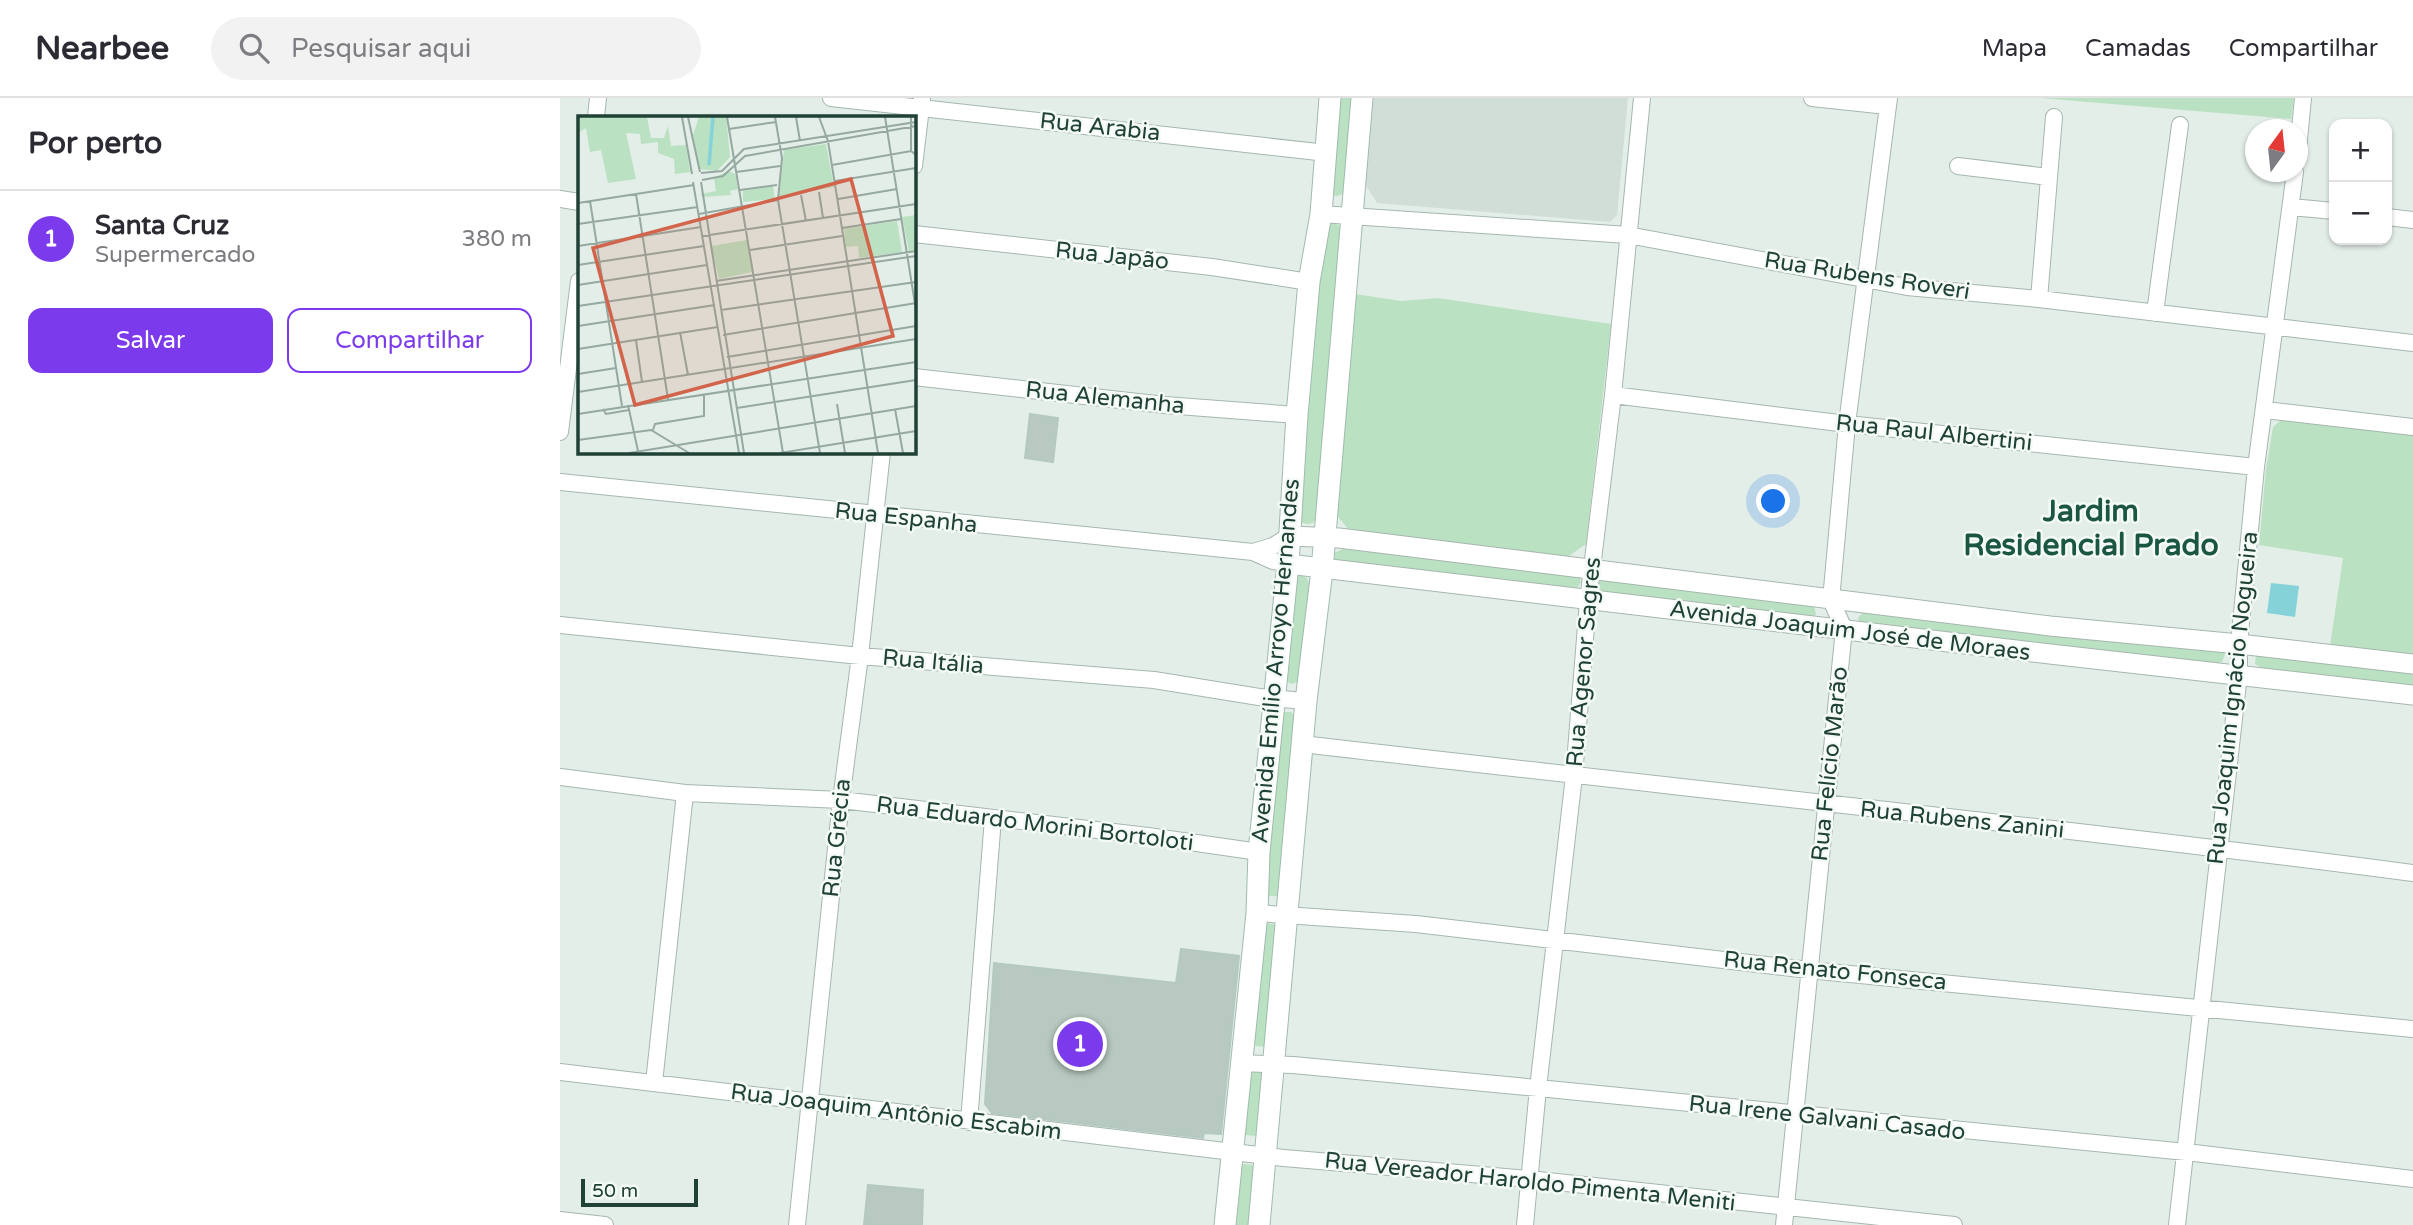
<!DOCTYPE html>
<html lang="pt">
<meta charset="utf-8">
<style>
:root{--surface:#fff;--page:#f2f2f3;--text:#2b2b33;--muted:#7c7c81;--line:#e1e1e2;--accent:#7c3aed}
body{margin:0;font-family:"Varela Round",sans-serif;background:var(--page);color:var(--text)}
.controls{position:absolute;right:21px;top:21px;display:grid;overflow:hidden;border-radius:14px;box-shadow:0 2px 5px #0004}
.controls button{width:63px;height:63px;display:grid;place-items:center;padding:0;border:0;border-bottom:2px solid var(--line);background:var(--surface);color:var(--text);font:35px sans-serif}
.compass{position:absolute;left:1685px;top:21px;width:63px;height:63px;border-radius:50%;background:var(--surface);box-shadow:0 2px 5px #0004;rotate:15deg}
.scale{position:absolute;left:21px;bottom:18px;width:117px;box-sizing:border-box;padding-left:7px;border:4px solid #204236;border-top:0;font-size:19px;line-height:24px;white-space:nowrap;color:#204236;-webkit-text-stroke:5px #f4faf6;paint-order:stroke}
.you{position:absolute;left:1214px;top:404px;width:24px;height:24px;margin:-18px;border:5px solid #fff;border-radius:50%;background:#1a73e8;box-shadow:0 0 0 10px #1a73e833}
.badge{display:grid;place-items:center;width:46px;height:46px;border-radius:50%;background:var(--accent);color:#fff;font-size:23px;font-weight:700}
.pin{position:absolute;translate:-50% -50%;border:4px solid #fff;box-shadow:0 2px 7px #0006}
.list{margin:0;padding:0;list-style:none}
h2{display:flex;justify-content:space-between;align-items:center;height:91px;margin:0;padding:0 28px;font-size:30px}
h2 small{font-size:23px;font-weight:400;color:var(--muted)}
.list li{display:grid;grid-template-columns:46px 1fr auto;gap:21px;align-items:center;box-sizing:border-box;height:98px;padding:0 28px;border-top:2px solid var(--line)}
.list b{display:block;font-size:26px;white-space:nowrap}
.list p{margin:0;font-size:23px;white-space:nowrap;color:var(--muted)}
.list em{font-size:23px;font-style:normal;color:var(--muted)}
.actions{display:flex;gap:14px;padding:21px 28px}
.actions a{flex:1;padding:16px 0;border:2px solid var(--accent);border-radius:14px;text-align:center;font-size:24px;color:var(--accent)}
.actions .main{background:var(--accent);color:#fff}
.icon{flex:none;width:38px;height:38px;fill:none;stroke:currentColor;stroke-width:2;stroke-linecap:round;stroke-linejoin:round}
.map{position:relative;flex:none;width:1853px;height:1127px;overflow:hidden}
header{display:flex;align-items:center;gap:42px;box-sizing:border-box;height:98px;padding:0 35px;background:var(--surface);border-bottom:2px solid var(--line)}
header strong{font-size:33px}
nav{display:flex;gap:38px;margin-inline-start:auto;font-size:24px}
.search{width:490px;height:63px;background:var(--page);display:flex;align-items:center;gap:18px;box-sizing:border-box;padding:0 24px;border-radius:38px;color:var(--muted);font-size:26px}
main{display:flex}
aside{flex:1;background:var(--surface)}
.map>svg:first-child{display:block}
.built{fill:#d1ded7}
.green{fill:#bae1c1}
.water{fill:#85d3d9}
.building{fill:#b8c9c1;stroke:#b4c9bf;stroke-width:2}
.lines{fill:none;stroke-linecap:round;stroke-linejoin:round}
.minor-casing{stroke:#a5b7af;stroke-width:18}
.tertiary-casing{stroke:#a5b7af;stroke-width:21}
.secondary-casing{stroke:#a0bbaf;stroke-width:23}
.minor{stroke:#fff;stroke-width:16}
.tertiary{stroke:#fff;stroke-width:19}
.secondary{stroke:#fff;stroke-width:21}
.labels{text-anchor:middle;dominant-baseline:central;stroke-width:5;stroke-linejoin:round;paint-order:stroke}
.street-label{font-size:23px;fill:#204236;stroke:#f4faf6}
.district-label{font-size:30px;font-weight:bold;fill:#1a5642;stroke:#f4faf6}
.inset-river{fill:none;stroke:#85d3d9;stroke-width:3.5}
.inset-road{fill:none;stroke:#95a9a1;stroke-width:2}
.view{fill:#d2644b;fill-opacity:0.15;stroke:#d2644b;stroke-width:3.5}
.inset-edge{fill:none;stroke:#204236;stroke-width:3.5}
</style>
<header>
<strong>Nearbee</strong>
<div class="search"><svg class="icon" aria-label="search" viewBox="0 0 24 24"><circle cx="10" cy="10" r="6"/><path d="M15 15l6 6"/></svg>Pesquisar aqui</div>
<nav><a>Mapa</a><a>Camadas</a><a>Compartilhar</a></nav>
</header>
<main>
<aside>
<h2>Por perto<small></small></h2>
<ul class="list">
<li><span class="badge">1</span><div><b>Santa Cruz</b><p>Supermercado</p></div><em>380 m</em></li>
</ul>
<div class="actions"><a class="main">Salvar</a><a>Compartilhar</a></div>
</aside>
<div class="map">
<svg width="1853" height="1127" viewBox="0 0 1853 1127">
<rect width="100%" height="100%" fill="#e3eee8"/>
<path class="built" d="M 811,0 L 1068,0 L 1057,117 L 1050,124 L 817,105 L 805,86 Z"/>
<path class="green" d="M 777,0 L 795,0 L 785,95 L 777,98 L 773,97 Z
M 1480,0 L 1734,0 L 1731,21 Z
M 774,125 L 782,129 L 758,420 C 753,426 748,428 741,424 L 743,317 L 767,127 Z
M 795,196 L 841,203 L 878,200 L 1051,226 L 1026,446 L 1006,460 L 790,433 L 775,415 Z
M 1721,322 L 1853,337 L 1853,558 L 1770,548 L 1783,460 L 1699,447 L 1706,371 L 1713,329 Z
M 783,451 L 1013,476 L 1020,480 L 1021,484 L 1016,492 L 774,463 L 774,455 Z
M 740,477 L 747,480 L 750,488 L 738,584 L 731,586 L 724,581 L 736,478 Z
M 1038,482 L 1254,508 L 1256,516 L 1253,519 L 1036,496 Z
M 1304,513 L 1663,553 L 1665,556 L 1662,564 L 1658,565 L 1491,549 L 1299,524 L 1298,520 Z
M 1696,557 L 1853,573 L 1853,588 L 1702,570 L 1695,566 Z
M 723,614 L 731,614 L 737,621 L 719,798 L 709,798 L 702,788 Z
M 704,825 L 714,826 L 720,835 L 706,949 L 696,948 L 692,940 Z
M 692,970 L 702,972 L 705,976 L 701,1032 L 695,1038 L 686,1037 L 682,1029 L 688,976 Z
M 684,1066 L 693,1067 L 697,1072 L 693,1127 L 673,1127 L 679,1071 Z"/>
<path class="water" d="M 1711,485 L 1739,488 L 1735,519 L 1707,515 Z"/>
<path class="building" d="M 470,316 L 498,320 L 493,364 L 465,360 Z
M 621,851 L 679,858 L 661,1036 L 644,1035 L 643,1040 L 432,1015 L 425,1006 L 434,865 L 616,885 Z
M 308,1087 L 363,1092 L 362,1127 L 304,1127 Z"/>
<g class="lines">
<defs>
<path id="minor" d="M 271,0 L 767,55
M 1252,0 L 1327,8
M 36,19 L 38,0
M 1738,52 L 1743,0
M 354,68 L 362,1
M 1398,68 L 1489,79
M 0,101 L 19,104
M 1731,109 L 1774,113
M 761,116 L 1068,137 L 1347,189 L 1479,201 L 1853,245
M 1827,119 L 1853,122
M 354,136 L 652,169 L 749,184
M 1479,201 L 1494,19
M 1595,215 L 1620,27
M 354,279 L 605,307 L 737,317
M 1053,297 L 1287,326 L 1696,369
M 1705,312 L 1853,329
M 0,334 L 19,183
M 0,384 L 693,454 L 713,463 L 728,466
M 693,454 L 713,448 L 729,438
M 0,527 L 300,558 L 594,582 L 699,599 L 746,603
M 742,646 C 1112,689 1483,727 1853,775
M 0,679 L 125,695 L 281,702 L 588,738 L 699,754
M 697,815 L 856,826 L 1249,872 L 1853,931
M 680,965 L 733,967 L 978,990 L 1626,1054 L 1853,1081
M 0,974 L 724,1060 L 969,1081 L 1394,1127
M 94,985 L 125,695
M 409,1024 L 433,720
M 0,1122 L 45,1127
M 237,1127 L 281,702 L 300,558 L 322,354
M 965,1127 L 978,990 L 1014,678 L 1028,503 L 1053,297 L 1082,0
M 1224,1127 L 1284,531 L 1271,502 L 1287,326 L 1329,0
M 1617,1127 L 1679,576 L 1679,546 L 1696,369 L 1735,74"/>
<path id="tertiary" d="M 729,438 L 779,440 L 1490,528 L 1679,546 L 1853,566
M 728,466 L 1490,556 L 1853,597"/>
<path id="secondary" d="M 665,1127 L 697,815 L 699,754 L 728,466 L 737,317 L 749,184 L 761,116 L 770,0
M 699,1127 L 746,603 L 762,472 L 802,0"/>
</defs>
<use href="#minor" class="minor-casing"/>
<use href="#tertiary" class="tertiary-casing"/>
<use href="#secondary" class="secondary-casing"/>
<use href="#minor" class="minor"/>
<use href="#tertiary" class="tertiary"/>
<use href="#secondary" class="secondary"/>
</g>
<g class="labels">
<g class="street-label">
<text transform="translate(540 29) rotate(6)">Rua Arabia</text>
<text transform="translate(552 158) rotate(6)">Rua Japão</text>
<text transform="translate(1307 178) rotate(9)">Rua Rubens Roveri</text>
<text transform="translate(545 300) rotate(6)">Rua Alemanha</text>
<text transform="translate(1374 335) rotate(6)">Rua Raul Albertini</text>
<text transform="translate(346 420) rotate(6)">Rua Espanha</text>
<text transform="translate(1290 533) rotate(7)">Avenida Joaquim José de Moraes</text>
<text transform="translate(716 563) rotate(-85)">Avenida Emílio Arroyo Hernandes</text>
<text transform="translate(373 564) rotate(5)">Rua Itália</text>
<text transform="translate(1024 564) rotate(-85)">Rua Agenor Sagres</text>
<text transform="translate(1673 600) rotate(-84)">Rua Joaquim Ignácio Nogueira</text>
<text transform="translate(1270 666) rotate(-84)">Rua Felício Marão</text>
<text transform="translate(1402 722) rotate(6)">Rua Rubens Zanini</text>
<text transform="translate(475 726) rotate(7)">Rua Eduardo Morini Bortoloti</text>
<text transform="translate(277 740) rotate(-84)">Rua Grécia</text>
<text transform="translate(1275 873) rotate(6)">Rua Renato Fonseca</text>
<text transform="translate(336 1014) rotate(7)">Rua Joaquim Antônio Escabim</text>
<text transform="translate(1267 1020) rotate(6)">Rua Irene Galvani Casado</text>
<text transform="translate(970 1084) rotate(6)">Rua Vereador Haroldo Pimenta Meniti</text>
</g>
<g class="district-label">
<text x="1531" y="413">Jardim<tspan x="1531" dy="34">Residencial Prado</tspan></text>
</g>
</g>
<g transform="translate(18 18)">
<rect width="338" height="338" fill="#e3eee8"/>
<path d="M 0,1 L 69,1 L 73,22 L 86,22 L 90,10 L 93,30 L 108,29 L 112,56 L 97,58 L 96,43 L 80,37 L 80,26 L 63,28 L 62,18 L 48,17 L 58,63 L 30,67 L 23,34 L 12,36 L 8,12 L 0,17 ZM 121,1 L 148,1 L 152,41 L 139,55 L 121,53 L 115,19 ZM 248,28 L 256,71 L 201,81 L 206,34 ZM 151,55 L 157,58 L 160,73 L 152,75 L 153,79 L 124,81 L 123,78 L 138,75 L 136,62 ZM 195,70 L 197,83 L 165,86 L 165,75 ZM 338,99 L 338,134 L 331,135 L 324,101 ZM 319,105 L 324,136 L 281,142 L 280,130 L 268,131 L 266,113 ZM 169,124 L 174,156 L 141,163 L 133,130 Z" fill="#bae1c1"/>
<path class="inset-river" d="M 131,49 L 135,1"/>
<path class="inset-road" d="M 104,1 L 114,58M 110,1 L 122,56M 149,1 L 205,337M 197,1 L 204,42 L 200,84 L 242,337M 218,1 L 222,25M 241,1 L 250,25 L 300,337M 307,1 L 338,194M 333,1 L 333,35M 151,13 L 198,6M 254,49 L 333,35 L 338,39M 158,56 L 202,50M 123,57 L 144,55 L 166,33 L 338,6M 124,64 L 145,60 L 167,40 L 338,10M 257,65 L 338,52M 115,66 L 161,337M 123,66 L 166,337M 162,74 L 199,69M 241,76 L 245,102M 58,78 L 90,283M 223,79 L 228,105M 260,83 L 319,73M 12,85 L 44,290M 0,87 L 116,69M 121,98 L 200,84M 0,108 L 120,91M 264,112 L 323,103M 125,120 L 338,88M 0,130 L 123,111M 172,134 L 264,120M 0,149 L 126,130M 138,165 L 338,135M 0,169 L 129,149M 0,190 L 338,140M 143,194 L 338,166M 0,210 L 137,189M 102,216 L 110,259M 145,219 L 338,187M 58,224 L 64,266M 0,233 L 140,211M 149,241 L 338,210M 0,258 L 38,252M 0,276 L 338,223M 259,288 L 267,337M 50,289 L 60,335M 159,292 L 338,264M 25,293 L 28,298 L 51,294M 317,293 L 325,337M 0,298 L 338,246M 75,314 L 77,308 L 126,300 L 126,279M 0,324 L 73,314 L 111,337M 51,337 L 338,290M 202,337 L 338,315"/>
<path class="view" d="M 273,63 L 315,220 L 57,289 L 15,132 Z"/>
<rect width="338" height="338" class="inset-edge"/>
</g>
</svg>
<div class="controls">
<button>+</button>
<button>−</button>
</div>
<svg class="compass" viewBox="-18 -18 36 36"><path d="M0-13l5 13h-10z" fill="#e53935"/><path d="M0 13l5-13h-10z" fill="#7c7c81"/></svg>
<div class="scale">50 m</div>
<div class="you"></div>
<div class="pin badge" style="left:520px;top:946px">1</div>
</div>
</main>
